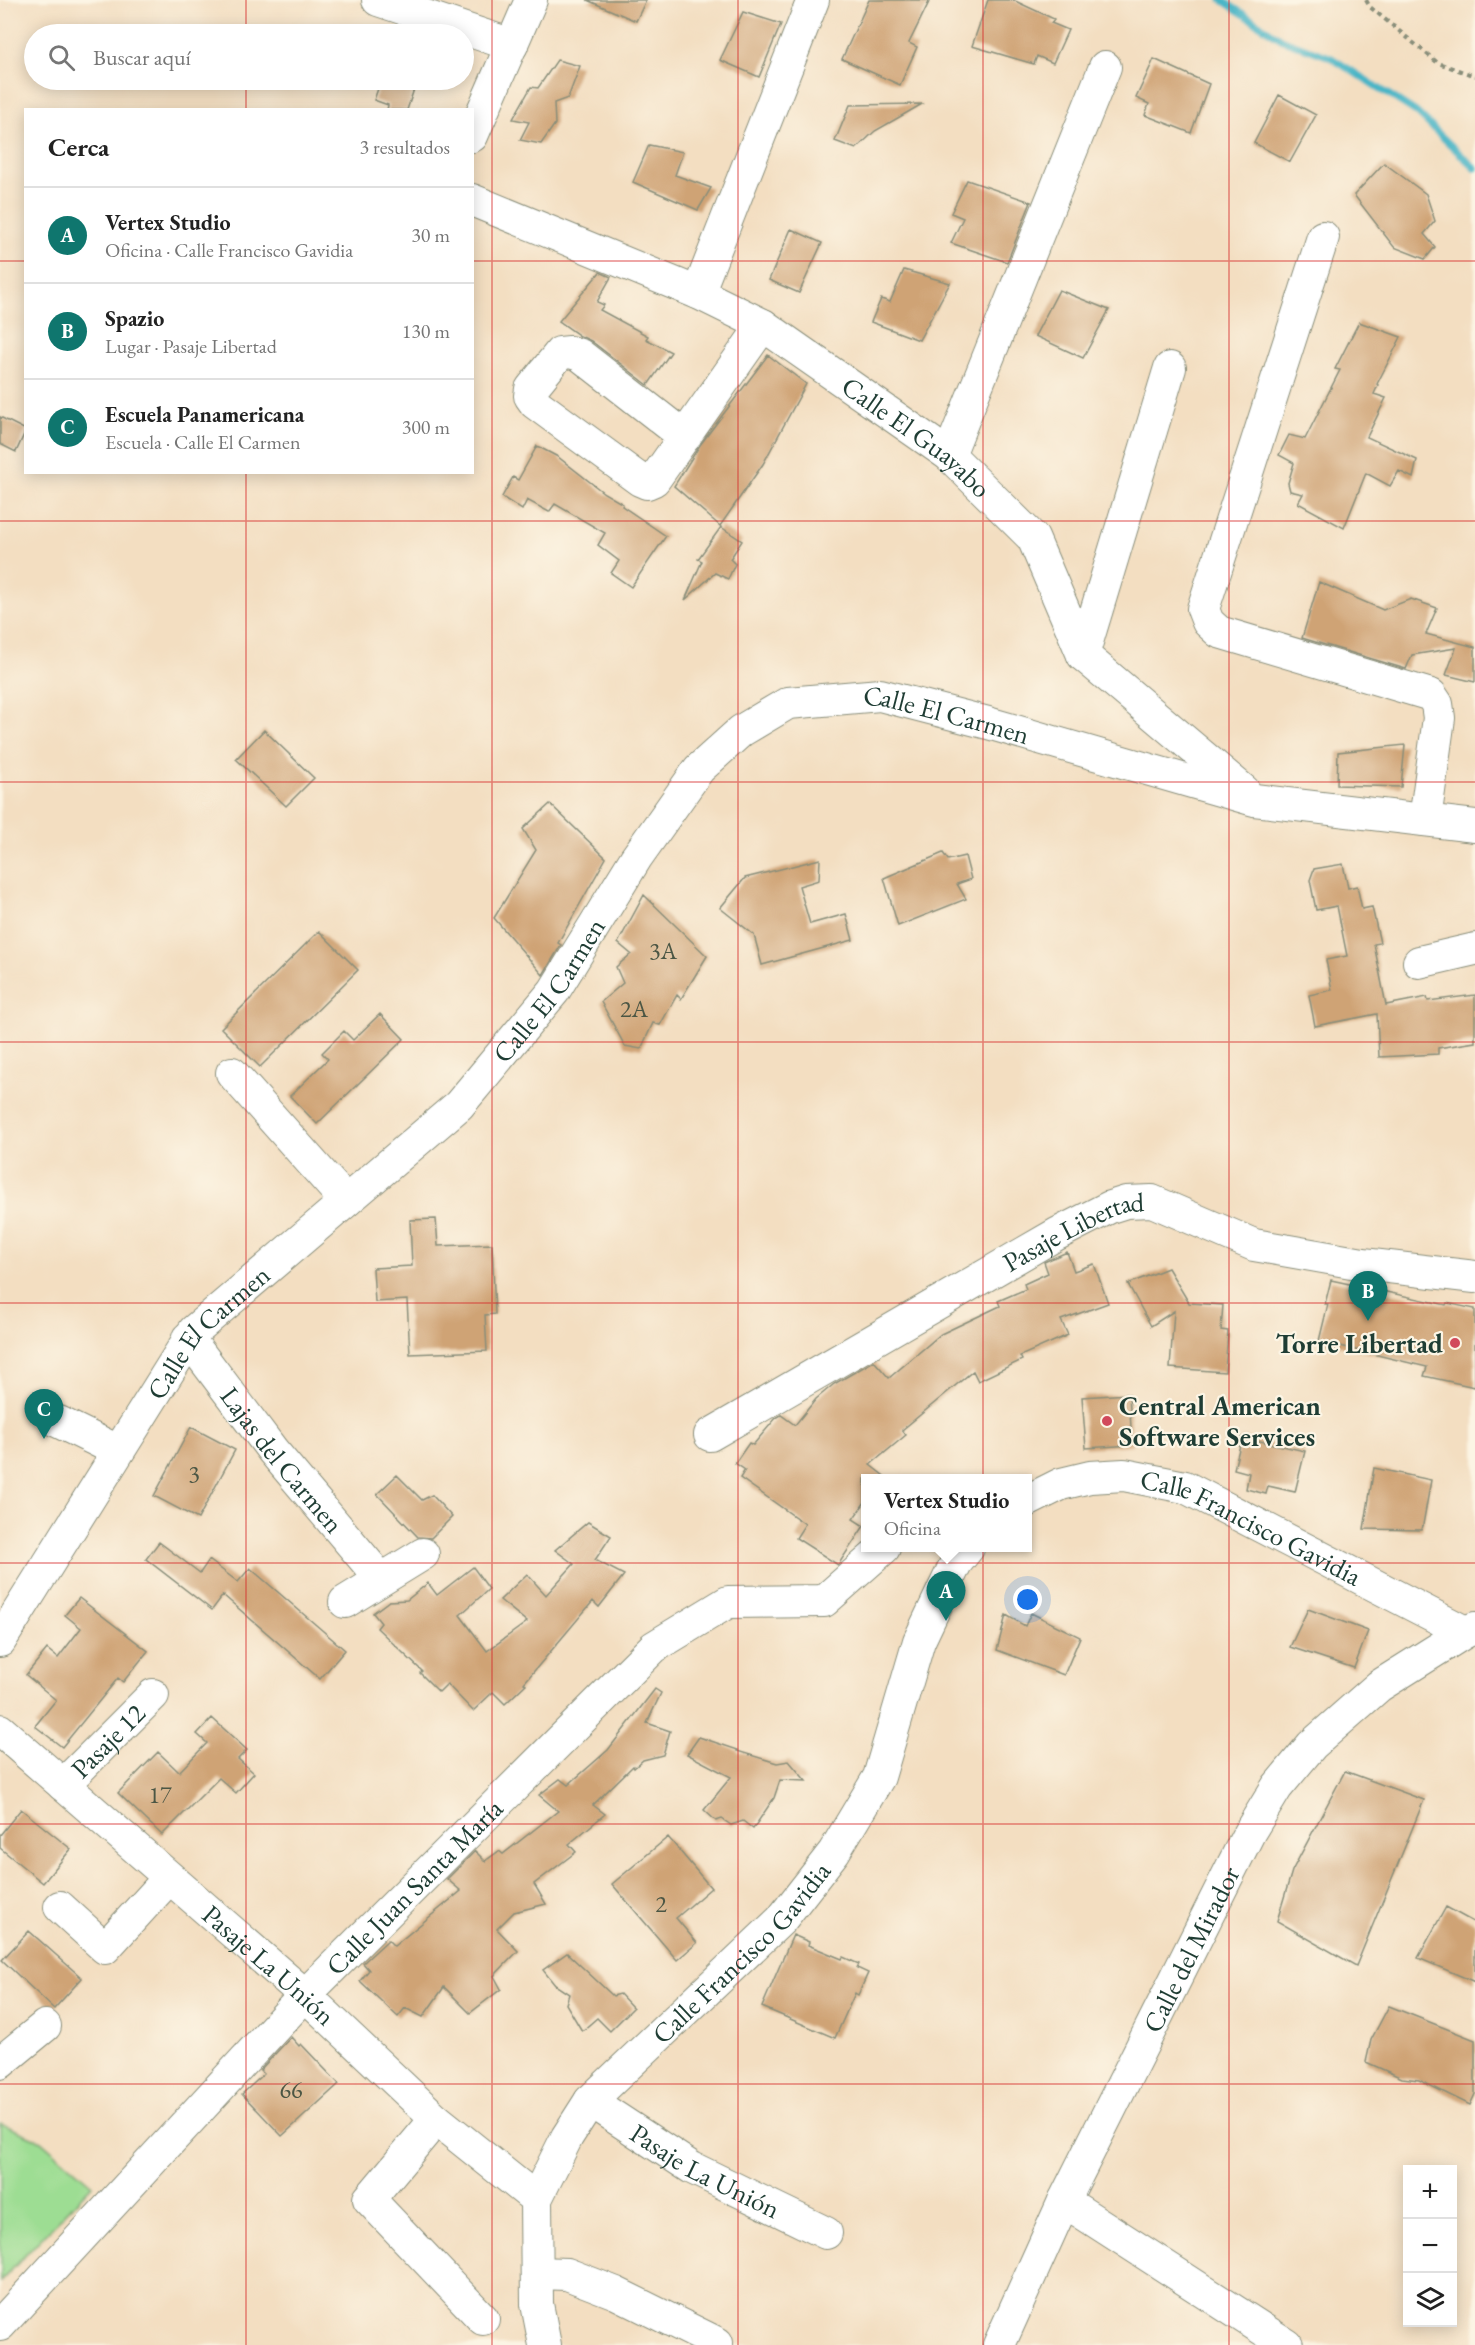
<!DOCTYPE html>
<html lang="es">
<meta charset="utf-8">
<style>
:root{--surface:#fff;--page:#f6f6f6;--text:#222;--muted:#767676;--line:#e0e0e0;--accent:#0f766e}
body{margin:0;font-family:"EB Garamond",serif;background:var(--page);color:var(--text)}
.controls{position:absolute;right:18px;bottom:18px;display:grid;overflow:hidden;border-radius:0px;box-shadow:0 3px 15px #0003}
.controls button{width:54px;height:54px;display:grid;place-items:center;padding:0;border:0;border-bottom:2px solid var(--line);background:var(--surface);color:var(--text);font:30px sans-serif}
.you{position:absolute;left:1028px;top:1600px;width:21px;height:21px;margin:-15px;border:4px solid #fff;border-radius:50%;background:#1a73e8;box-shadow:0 0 0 9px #1a73e833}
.badge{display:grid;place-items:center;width:39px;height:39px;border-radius:50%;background:var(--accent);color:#fff;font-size:20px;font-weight:700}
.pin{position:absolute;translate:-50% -50px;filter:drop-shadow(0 2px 3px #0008)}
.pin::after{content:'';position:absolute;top:32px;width:21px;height:18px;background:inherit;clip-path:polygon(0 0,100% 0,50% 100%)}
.popup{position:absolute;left:861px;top:1474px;width:171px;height:78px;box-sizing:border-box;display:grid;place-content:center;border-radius:0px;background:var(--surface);filter:drop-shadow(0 2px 4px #0005);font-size:20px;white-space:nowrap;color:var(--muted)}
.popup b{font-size:22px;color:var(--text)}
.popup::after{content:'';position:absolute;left:50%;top:100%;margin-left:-12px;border:12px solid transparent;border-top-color:var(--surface)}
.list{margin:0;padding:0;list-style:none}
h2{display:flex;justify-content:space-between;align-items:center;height:78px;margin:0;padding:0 24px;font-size:26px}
h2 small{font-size:20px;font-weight:400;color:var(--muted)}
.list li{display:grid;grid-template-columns:39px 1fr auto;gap:18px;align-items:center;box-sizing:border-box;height:96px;padding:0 24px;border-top:2px solid var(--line)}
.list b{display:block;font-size:22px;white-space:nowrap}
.list p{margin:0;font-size:20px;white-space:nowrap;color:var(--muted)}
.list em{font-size:20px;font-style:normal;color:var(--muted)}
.icon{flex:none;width:33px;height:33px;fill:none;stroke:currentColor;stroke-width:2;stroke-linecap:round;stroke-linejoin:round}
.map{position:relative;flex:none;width:1475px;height:2345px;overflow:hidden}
.search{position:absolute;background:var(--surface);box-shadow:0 3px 15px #0003;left:24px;top:24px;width:450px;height:66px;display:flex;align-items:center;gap:15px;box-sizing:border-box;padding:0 21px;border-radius:33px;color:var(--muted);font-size:22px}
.panel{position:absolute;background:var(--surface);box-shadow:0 3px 15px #0003;left:24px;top:108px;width:450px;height:366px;border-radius:0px}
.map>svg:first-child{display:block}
.green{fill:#9ddd93;stroke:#5e8d64;stroke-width:1.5}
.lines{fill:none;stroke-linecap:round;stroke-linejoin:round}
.stream{stroke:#4ab5c6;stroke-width:7}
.building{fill:#cfa375}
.minor-casing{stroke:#898e7a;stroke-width:34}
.path{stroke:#898e7a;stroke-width:4;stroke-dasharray:4.5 4.5;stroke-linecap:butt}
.minor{stroke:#fff;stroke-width:32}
.grid{fill:none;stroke:#d62828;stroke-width:1.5;stroke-opacity:0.55}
.poi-dot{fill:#d1495b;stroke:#fcf5e5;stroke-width:2}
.labels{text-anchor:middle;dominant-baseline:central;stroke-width:4.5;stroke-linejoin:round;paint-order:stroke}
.number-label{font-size:24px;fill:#4b5644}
.street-label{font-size:27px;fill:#1f3d34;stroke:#fcf5e5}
.poi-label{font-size:27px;font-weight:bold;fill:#1f3d34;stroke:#fcf5e5;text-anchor:end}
</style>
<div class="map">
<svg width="1475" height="2345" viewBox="0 0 1475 2345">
<rect width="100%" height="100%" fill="#fcf5e5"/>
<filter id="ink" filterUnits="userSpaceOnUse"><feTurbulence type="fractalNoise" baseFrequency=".0167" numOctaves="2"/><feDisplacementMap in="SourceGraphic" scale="12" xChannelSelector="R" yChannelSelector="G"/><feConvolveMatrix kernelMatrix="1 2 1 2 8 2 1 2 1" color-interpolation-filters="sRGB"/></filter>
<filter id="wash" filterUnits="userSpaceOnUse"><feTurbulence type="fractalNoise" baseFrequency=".008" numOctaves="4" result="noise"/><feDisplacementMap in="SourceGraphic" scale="24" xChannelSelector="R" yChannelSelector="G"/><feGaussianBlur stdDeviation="1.35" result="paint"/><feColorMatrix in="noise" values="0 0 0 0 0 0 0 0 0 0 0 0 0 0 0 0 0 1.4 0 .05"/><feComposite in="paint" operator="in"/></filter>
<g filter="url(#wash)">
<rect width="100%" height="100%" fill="#f3dec1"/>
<path class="green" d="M 0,2123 L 41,2141 L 92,2185 L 0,2282 Z"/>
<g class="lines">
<path class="stream" d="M 1222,0 L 1283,40 L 1330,57 L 1416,112 L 1475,168"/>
</g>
<g id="blocks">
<path class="building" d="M 587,0 L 646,0 L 636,21 Z
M 869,0 L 930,0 L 909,43 L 917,47 L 900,85 L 842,59 Z
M 988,0 L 1013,0 L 1054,19 L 1051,23 L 1068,30 L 1053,63 L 1037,56 L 1034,64 L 972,46 Z
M 743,12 L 781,24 L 759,77 L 720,60 Z
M 1154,59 L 1209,84 L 1191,133 L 1145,115 L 1149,104 L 1136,98 Z
M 557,60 L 580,66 L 568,98 L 554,103 L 555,124 L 541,144 L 520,140 L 529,122 L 513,119 L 531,87 L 538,88 Z
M 381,80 L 417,80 L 407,110 L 387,110 L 388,105 L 374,100 Z
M 1279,95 L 1316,115 L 1290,162 L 1254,143 Z
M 922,104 L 875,131 L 856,149 L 835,141 L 850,105 Z
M 649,145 L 683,152 L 675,175 L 711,188 L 698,210 L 633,182 Z
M 1384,163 L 1426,194 L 1435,221 L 1424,234 L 1435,247 L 1425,259 L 1394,247 L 1354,195 Z
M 967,180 L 1031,202 L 1007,262 L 951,243 L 963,218 L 951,213 Z
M 791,229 L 822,243 L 799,293 L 769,280 Z
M 904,270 L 950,283 L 919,340 L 871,322 L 881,299 L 890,302 Z
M 600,272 L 611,277 L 597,302 L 604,305 L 600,310 L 648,336 L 646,339 L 671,352 L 648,385 L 591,341 L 580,336 L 559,321 Z
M 1059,290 L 1109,310 L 1083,358 L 1035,336 Z
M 1359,322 L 1401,337 L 1377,384 L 1378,385 L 1374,394 L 1386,398 L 1367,437 L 1417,460 L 1413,478 L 1399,471 L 1390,486 L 1366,473 L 1344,528 L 1298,503 L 1303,494 L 1290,491 L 1288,483 L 1294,463 L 1279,455 L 1289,435 L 1305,439 L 1340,370 L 1335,369 Z
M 768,355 L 806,384 L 763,464 L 720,526 L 674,486 L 700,445 Z
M 0,417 L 26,430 L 16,452 L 0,444 Z
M 537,446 L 558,457 L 604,493 L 623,504 L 622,506 L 666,536 L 631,587 L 611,573 L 619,561 L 598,545 L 605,533 L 555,504 L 549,512 L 527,500 L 522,510 L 502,497 L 513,477 L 518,480 Z
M 721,527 L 742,541 L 730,559 L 735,564 L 728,579 L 715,573 L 685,600 L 702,561 L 698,559 Z
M 1319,582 L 1383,610 L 1411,599 L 1437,608 L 1426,634 L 1475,647 L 1475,682 L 1446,675 L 1456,648 L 1412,655 L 1406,669 L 1302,638 Z
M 264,730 L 314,778 L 286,806 L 236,759 Z
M 1405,745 L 1401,787 L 1337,785 L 1338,752 Z
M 550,804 L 606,858 L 558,943 L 561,945 L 543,975 L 494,918 L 536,850 L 523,829 Z
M 943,853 L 948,860 L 965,856 L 971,879 L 957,884 L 966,899 L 898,926 L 884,878 Z
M 820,859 L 819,880 L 799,886 L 810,924 L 846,914 L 853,940 L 762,965 L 754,935 L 720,908 L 745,878 Z
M 1343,864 L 1348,888 L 1357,886 L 1362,909 L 1372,907 L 1380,943 L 1374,944 L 1386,1005 L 1427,997 L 1428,1001 L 1475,995 L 1475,1042 L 1438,1048 L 1438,1054 L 1379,1057 L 1377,1014 L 1315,1026 L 1309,995 L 1332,990 L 1326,960 L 1347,956 L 1337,906 L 1316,910 L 1310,880 L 1314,869 Z
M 644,895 L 707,956 L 681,999 L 677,995 L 660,1025 L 653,1023 L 641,1049 L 625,1046 L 601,1002 L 623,983 L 616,967 L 631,954 L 618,943 Z
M 319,931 L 358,970 L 260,1067 L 221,1028 Z
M 380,1014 L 404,1039 L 317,1124 L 290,1096 L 328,1059 L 322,1053 L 344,1031 L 353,1040 Z
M 436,1219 L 438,1246 L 492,1244 L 495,1314 L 485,1315 L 487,1351 L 410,1354 L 407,1300 L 375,1302 L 373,1268 L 412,1266 L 410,1220 Z
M 1067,1252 L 1074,1271 L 1094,1264 L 1108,1303 L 1061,1320 L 1068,1335 L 1020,1356 L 1022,1360 L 978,1381 L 973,1371 L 902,1430 L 906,1435 L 870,1465 L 888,1479 L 865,1479 L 865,1502 L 853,1519 L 864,1526 L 838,1565 L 796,1538 L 805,1524 L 740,1478 L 745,1470 L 735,1463 L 749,1443 L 753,1445 L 776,1418 L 781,1415 L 795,1425 L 816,1399 L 834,1384 L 874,1361 L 889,1378 L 941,1334 L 1000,1306 L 998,1301 L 1026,1289 L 1024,1284 L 1048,1273 L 1044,1262 Z
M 1168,1268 L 1189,1303 L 1223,1305 L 1221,1330 L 1228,1331 L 1225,1372 L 1170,1368 L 1174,1311 L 1151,1326 L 1128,1284 Z
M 1331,1280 L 1446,1305 L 1447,1303 L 1475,1309 L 1475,1387 L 1424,1376 L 1427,1367 L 1319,1341 L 1328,1304 L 1325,1304 Z
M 1129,1394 L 1132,1445 L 1086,1448 L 1082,1397 Z
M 191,1427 L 235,1450 L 198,1519 L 154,1496 Z
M 1242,1437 L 1305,1451 L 1295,1492 L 1268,1486 L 1266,1494 L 1246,1489 L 1249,1473 L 1234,1469 Z
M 1374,1468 L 1431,1480 L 1422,1530 L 1364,1529 Z
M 397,1475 L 422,1500 L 432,1495 L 452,1517 L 431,1538 L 418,1537 L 377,1494 Z
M 588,1522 L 611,1536 L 595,1560 L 624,1575 L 599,1607 L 593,1601 L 524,1683 L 526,1684 L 505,1704 L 493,1692 L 473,1711 L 447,1684 L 439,1692 L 420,1673 L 422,1671 L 377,1628 L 381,1623 L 373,1613 L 389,1601 L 407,1600 L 428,1583 L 437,1595 L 473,1567 L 489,1589 L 460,1615 L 487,1651 L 527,1622 L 500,1600 L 527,1574 L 546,1595 L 574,1564 L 555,1550 Z
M 159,1542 L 200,1573 L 209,1560 L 238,1582 L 250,1568 L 345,1650 L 320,1679 L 223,1595 L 212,1610 L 146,1559 Z
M 79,1598 L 148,1651 L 123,1682 L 118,1678 L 62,1747 L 35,1726 L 56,1700 L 26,1675 L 47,1649 L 58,1658 L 81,1628 L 65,1615 Z
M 1308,1609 L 1368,1631 L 1354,1668 L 1290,1647 Z
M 1031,1613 L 1080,1637 L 1064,1675 L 997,1650 L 1006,1615 L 1025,1626 Z
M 655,1689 L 661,1693 L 647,1723 L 670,1731 L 663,1755 L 643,1760 L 634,1768 L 633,1766 L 593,1805 L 605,1814 L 569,1844 L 576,1852 L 534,1884 L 546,1904 L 514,1912 L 497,1929 L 518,1951 L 494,1976 L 501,1989 L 470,2013 L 444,1987 L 423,2017 L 405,2008 L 398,2017 L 360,1981 L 369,1970 L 363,1963 L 388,1940 L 394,1946 L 461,1891 L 447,1879 L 475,1851 L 485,1861 L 499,1851 L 503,1854 L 558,1811 L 539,1795 L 560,1779 L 568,1785 L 608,1750 Z
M 212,1718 L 247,1750 L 238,1759 L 254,1773 L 236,1793 L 219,1778 L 162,1835 L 118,1793 L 158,1752 L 179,1772 L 207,1743 L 197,1734 Z
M 699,1737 L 738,1750 L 737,1751 L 777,1763 L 789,1761 L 806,1781 L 780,1780 L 774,1798 L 753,1829 L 743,1821 L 731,1825 L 722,1819 L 716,1821 L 704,1810 L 731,1777 L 687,1754 Z
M 1345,1771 L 1424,1800 L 1356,1966 L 1277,1921 L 1292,1871 Z
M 21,1809 L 71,1849 L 43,1883 L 0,1848 L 0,1835 Z
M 668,1837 L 711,1888 L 676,1918 L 697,1943 L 677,1960 L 612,1884 Z
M 1446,1907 L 1475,1923 L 1475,1982 L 1418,1958 Z
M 29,1931 L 82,1978 L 54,2009 L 2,1960 Z
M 793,1935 L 809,1942 L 808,1945 L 842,1959 L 843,1957 L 859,1964 L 857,1968 L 868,1973 L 858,1995 L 855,1993 L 835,2038 L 762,2007 Z
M 567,1953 L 613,1996 L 620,1994 L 633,2008 L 610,2031 L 597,2018 L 582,2031 L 566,2004 L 569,1994 L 555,1985 L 543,1970 Z
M 1389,2006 L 1475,2040 L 1475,2094 L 1470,2105 L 1419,2080 L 1402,2078 L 1366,2062 L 1371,2040 Z
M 291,2037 L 299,2046 L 301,2044 L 339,2084 L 282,2136 L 242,2094 L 264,2074 L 260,2070 Z"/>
</g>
</g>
<g filter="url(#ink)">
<use href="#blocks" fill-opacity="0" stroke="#898e7a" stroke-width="1.5"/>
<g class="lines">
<defs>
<g id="minor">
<path d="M 378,0 L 512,45"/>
<path d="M 472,136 L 531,0"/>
<path id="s1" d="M 472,200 L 698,293 L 763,325 L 949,455 L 1033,538 L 1083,655 L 1244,791"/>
<path d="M 1323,237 L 1203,609 L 1208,622 L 1219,632 L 1431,695 L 1437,704 L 1439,718 L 1425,820"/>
<path d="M 698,293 L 813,0"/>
<path d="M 685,437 L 580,355 L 570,352 L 560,353 L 531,389 L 530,396 L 535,403 L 640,480 L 647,483 L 654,480 L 763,325"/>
<path d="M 949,455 L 1105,67"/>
<path d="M 1083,655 L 1170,368"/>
<path d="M 1419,962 L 1475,949"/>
<path d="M 232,1073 L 346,1201"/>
<path id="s2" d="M 188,1338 L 273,1451 L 381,1579"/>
<path d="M 59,1422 L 118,1451"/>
<path id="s3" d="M 710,1435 L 1057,1234 L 1110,1207 L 1126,1202 L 1152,1201 L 1254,1245 L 1363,1264 L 1475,1277"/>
<path id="s4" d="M 1027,1501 L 1061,1484 L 1090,1477 L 1124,1475 L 1185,1487 L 1465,1632"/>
<path d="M 345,1602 L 423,1554"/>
<path id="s5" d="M 0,1641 L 194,1331 L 459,1105 L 554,991 L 636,858 L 699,769 L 741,731 L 788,703 L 880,695 L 988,723 L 1254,800 L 1475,826"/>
<path id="s6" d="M 0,1730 L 305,1995 L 436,2119 L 536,2199"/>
<path id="s7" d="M 63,1785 L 153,1695"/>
<path d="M 60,1907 L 105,1948 L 169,1878"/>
<path d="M 0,2063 L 45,2026"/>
<path id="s8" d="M 590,2101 L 692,2168 L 826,2233"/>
<path d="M 436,2119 L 369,2199 L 483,2319"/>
<path d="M 1064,2201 L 1287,2345"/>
<path d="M 537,2273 L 567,2274 L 616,2293 L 717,2343"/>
<path id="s9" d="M 0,2325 L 305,1995 L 654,1647 L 728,1602 L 824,1601 L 884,1548"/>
<path id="s10" d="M 545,2345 L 537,2304 L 536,2199 L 567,2137 L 590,2101 L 781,1920 L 834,1852 L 879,1777 L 919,1641 L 956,1563 L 968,1548"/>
<path id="s11" d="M 999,2345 L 1064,2201 L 1249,1833 L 1277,1787 L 1312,1745 L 1379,1686 L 1465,1632 L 1475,1628"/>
</g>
</defs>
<use href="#minor" class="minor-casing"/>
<path class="path" d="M 1366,0 L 1370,7 L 1438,63 L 1475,76"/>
<use href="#minor" class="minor"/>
</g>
</g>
<path class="grid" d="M 246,0 L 246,34M 492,0 L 492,2345M 738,0 L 738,2345M 983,0 L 983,2345M 1229,0 L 1229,2345M 246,80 L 246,110M 0,261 L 26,261M 472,261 L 1475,261M 246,472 L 246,2345M 0,521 L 1475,521M 0,782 L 1475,782M 0,1042 L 1475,1042M 0,1303 L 1475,1303M 0,1563 L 1475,1563M 0,1824 L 1475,1824M 0,2084 L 1475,2084"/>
<g class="poi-dot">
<circle cx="1455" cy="1343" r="6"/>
<circle cx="1107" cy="1421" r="6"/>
</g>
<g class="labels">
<g class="number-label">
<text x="663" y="950">3A</text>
<text x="634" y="1008">2A</text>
<text x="194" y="1473">3</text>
<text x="160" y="1794">17</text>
<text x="661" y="1903">2</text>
<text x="291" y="2089">66</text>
</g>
<g class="street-label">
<text stroke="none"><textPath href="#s1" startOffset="507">Calle El Guayabo</textPath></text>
<text stroke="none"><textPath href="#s5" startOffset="1400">Calle El Carmen</textPath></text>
<text stroke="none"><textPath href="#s5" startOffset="860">Calle El Carmen</textPath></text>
<text stroke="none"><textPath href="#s3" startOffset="418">Pasaje Libertad</textPath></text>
<text stroke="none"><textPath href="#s5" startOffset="374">Calle El Carmen</textPath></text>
<text stroke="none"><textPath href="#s2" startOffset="154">Lajas del Carmen</textPath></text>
<text stroke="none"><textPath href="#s4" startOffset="240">Calle Francisco Gavidia</textPath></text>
<text stroke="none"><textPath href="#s7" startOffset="63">Pasaje 12</textPath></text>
<text stroke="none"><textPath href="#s9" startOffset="603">Calle Juan Santa María</textPath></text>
<text stroke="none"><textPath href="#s11" startOffset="440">Calle del Mirador</textPath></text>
<text stroke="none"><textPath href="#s10" startOffset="471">Calle Francisco Gavidia</textPath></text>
<text stroke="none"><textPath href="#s6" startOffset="357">Pasaje La Unión</textPath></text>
<text stroke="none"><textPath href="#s8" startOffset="135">Pasaje La Unión</textPath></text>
</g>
<g class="poi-label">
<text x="1443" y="1343">Torre Libertad</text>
<text x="1119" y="1405" text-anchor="start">Central American<tspan x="1119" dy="31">Software Services</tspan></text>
</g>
</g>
</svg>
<div class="controls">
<button>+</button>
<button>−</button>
<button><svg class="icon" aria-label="layers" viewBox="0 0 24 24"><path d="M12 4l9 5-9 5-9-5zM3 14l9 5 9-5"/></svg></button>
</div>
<div class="you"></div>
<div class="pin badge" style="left:946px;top:1621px">A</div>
<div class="popup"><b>Vertex Studio</b>Oficina</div>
<div class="pin badge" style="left:1368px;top:1321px">B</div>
<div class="pin badge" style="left:44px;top:1439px">C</div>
<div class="search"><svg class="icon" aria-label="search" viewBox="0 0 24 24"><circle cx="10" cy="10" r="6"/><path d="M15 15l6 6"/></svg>Buscar aquí</div>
<section class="panel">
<h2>Cerca<small>3 resultados</small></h2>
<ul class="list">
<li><span class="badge">A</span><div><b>Vertex Studio</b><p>Oficina · Calle Francisco Gavidia</p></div><em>30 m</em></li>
<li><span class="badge">B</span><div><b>Spazio</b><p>Lugar · Pasaje Libertad</p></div><em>130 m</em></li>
<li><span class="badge">C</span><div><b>Escuela Panamericana</b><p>Escuela · Calle El Carmen</p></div><em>300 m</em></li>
</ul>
</section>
</div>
